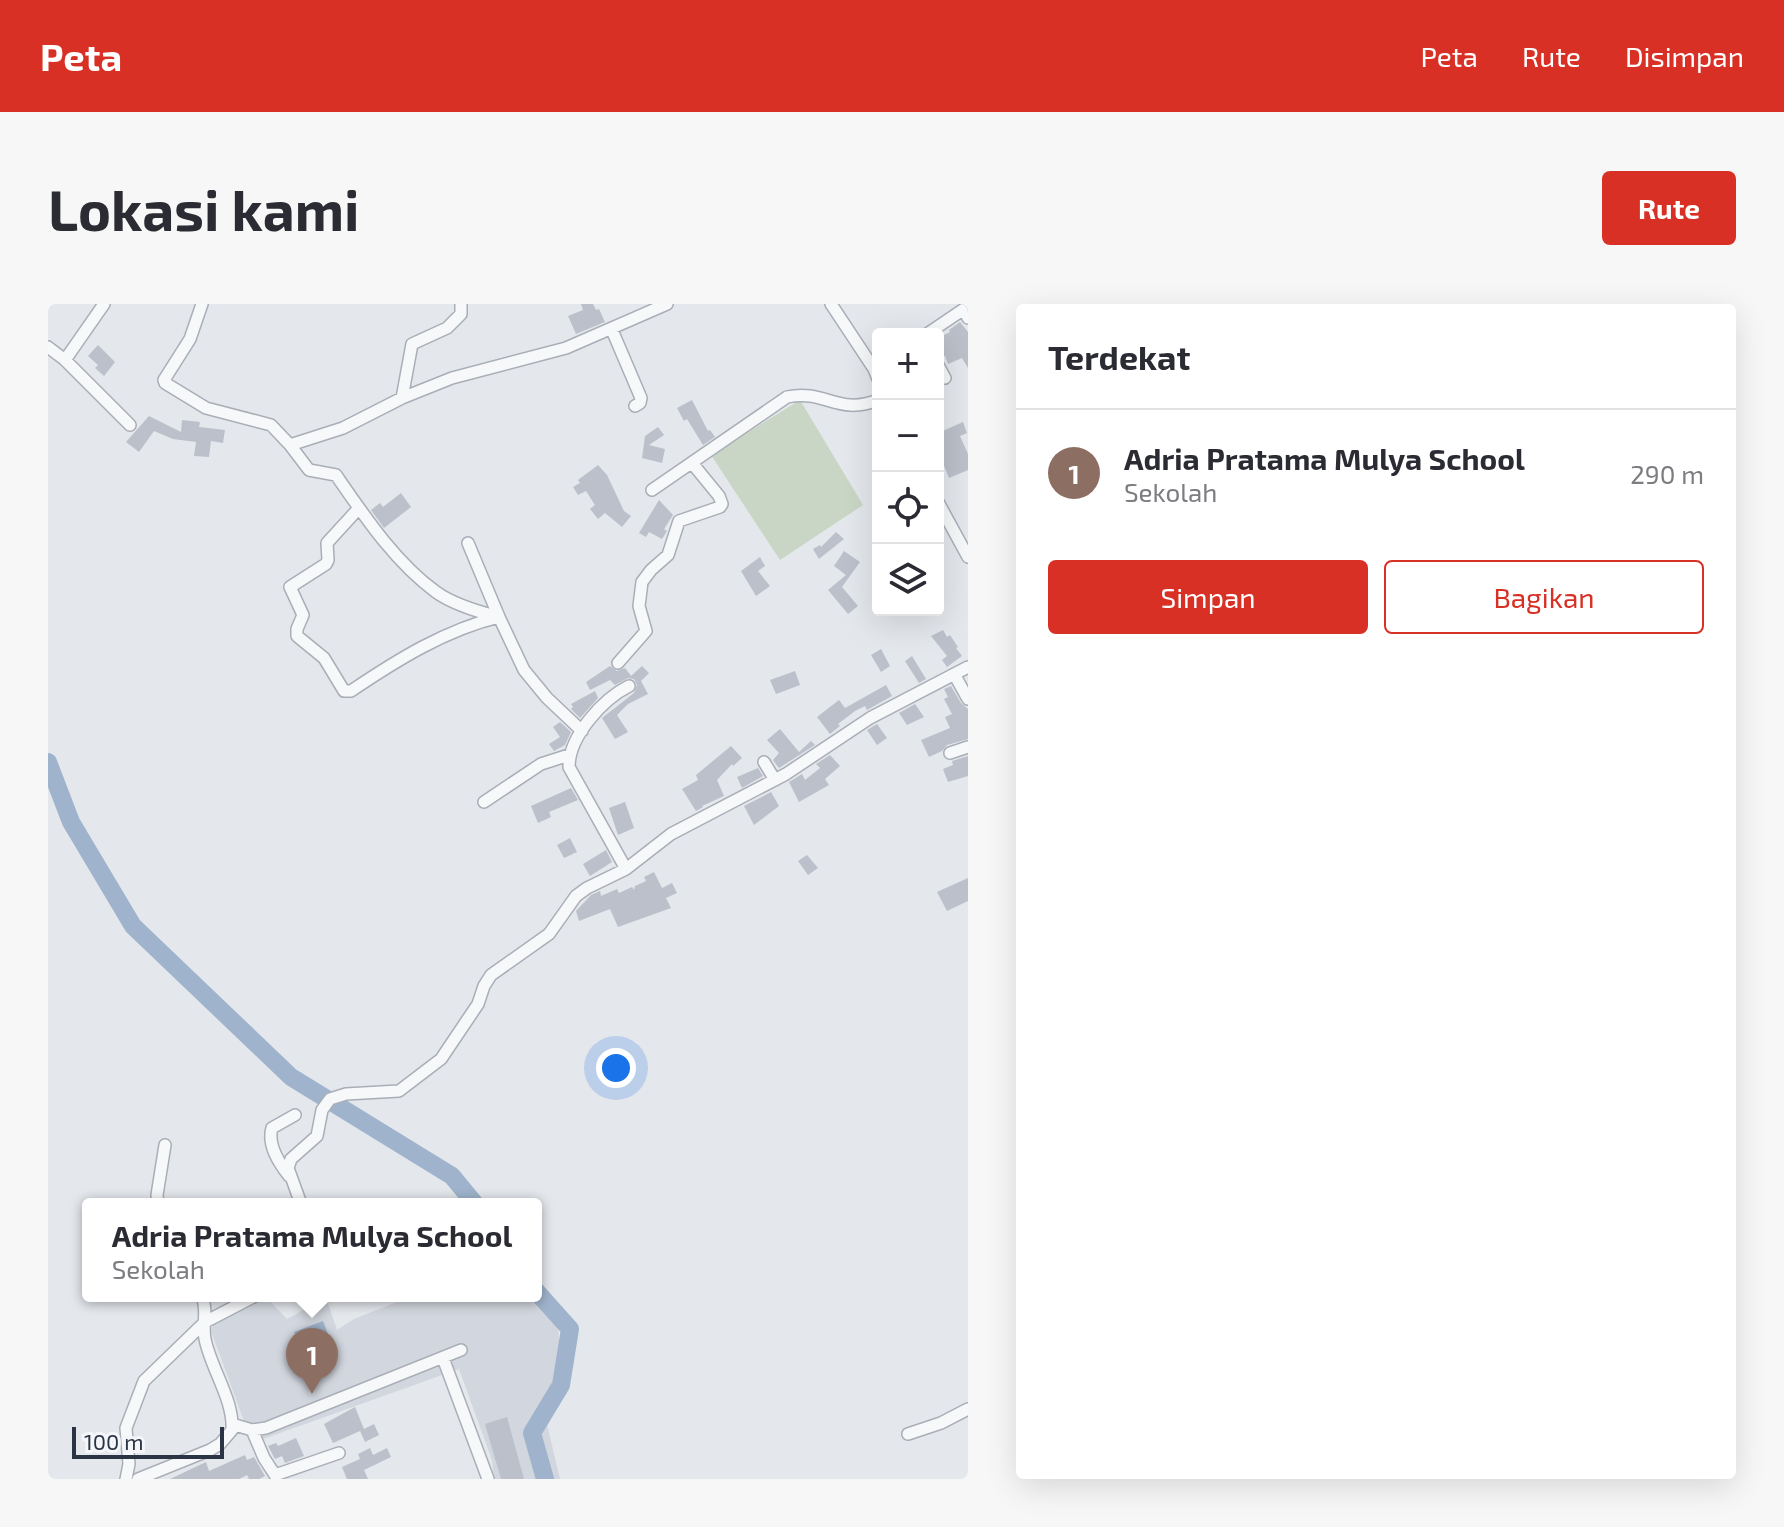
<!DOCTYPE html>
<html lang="id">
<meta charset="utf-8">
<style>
:root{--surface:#fff;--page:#f7f7f7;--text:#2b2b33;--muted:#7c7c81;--line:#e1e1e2;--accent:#d93025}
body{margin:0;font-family:"Exo 2",sans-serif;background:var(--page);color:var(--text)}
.controls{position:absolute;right:24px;top:24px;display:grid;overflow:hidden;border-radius:8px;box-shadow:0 8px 32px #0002}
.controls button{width:72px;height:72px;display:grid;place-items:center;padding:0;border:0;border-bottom:2px solid var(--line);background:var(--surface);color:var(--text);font:40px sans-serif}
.scale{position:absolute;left:24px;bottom:20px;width:152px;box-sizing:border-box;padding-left:8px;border:4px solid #2b3445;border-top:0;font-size:22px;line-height:28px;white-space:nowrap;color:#2b3445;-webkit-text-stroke:6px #f4f6f9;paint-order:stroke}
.you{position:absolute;left:568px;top:764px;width:28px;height:28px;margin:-20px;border:6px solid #fff;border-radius:50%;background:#1a73e8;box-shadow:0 0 0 12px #1a73e833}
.badge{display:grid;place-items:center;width:52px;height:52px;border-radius:50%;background:var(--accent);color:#fff;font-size:26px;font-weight:700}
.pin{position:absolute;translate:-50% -66px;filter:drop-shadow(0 2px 4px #0008)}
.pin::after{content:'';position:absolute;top:42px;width:28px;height:24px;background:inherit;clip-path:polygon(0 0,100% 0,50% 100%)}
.popup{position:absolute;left:34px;top:894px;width:460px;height:104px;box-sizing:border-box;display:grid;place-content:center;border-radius:8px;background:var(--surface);filter:drop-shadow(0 2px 6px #0005);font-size:26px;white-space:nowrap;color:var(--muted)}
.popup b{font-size:30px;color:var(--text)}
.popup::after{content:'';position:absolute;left:50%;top:100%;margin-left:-16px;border:16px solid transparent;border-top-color:var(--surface)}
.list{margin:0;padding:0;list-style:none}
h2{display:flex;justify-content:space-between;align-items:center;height:104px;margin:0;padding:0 32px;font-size:34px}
h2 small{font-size:26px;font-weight:400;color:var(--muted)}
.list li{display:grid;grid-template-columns:52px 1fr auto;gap:24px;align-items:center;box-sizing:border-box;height:128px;padding:0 32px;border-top:2px solid var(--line)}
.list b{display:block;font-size:30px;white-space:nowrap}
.list p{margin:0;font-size:26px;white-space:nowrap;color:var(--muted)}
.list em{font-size:26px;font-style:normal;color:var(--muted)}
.actions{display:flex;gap:16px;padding:24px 32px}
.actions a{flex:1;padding:18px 0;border:2px solid var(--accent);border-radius:8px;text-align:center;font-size:28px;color:var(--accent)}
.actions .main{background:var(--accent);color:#fff}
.icon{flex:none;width:44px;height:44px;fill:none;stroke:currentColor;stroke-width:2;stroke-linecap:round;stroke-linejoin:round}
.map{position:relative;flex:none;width:920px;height:1175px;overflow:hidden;border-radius:8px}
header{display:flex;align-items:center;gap:48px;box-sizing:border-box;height:112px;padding:0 40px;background:var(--accent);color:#fff}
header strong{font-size:38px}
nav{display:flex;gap:44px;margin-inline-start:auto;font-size:28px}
.intro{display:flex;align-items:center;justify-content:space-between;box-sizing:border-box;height:192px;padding:0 48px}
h1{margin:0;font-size:56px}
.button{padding:20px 36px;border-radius:8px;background:var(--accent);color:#fff;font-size:28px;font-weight:700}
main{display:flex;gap:48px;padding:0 48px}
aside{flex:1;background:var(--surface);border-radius:8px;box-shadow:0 8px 32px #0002}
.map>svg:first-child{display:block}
.built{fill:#d2d6de}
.green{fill:#c9d6c5}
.water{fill:#9fb4cc}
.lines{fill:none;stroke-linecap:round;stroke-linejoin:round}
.river{stroke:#9fb4cc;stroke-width:18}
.building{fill:#bbc0ca}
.minor-casing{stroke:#a9aeb7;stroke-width:14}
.minor{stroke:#f7f8fa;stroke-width:11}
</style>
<header>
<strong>Peta</strong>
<nav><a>Peta</a><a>Rute</a><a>Disimpan</a></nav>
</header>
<div class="intro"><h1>Lokasi kami</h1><a class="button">Rute</a></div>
<main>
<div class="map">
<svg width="920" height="1175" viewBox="0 0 920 1175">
<rect width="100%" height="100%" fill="#e4e7ec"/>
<path class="built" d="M 217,992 L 239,1015 L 278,994 L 289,1026 L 306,1015 L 364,992 L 481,992 L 493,999 L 509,1019 L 516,1067 L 497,1112 L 512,1175 L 446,1175 L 444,1156 L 411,1065 L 204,1139 L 163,1027 L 167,1016 Z"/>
<path class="green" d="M 752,96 L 815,201 L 732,256 L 663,151 Z"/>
<path class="water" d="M 275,1017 L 289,1053 L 260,1064 L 246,1028 Z"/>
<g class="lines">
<path class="river" d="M 0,458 L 23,518 L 85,622 L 243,773 L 404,872 L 427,900
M 488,987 L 522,1025 L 513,1081 L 484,1129 L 497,1175"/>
</g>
<path class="building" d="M 533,0 L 545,0 L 548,6 L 551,5 L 557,18 L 528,30 L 520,12 L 535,6 Z
M 912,18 L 920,28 L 920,64 L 914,54 L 900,60 L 897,52 L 892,53 L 890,48 L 890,34 L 902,28 L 901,26 Z
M 50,41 L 67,58 L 56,72 L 47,64 L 50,61 L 40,52 Z
M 644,96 L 660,127 L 662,126 L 667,133 L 655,141 L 639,115 L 636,117 L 629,104 Z
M 101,112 L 133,128 L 134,116 L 152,118 L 151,123 L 177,126 L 175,139 L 163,137 L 161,153 L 146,152 L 148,138 L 125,135 L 106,127 L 91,148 L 78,138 Z
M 915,118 L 919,129 L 912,132 L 920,150 L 920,166 L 901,174 L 890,147 L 893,146 L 890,129 Z
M 610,123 L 616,131 L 601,141 L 617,145 L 614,159 L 594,154 L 597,132 Z
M 550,161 L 559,171 L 576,207 L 583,212 L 574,223 L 557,209 L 550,215 L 542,205 L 547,201 L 538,187 L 530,191 L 525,183 L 532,179 L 530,176 Z
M 353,189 L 363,203 L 336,224 L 323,206 L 332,199 L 335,203 Z
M 611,196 L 625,211 L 616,225 L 619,227 L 614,235 L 601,228 L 598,233 L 591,229 Z
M 788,228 L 796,235 L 771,255 L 765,245 L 772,241 L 773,243 Z
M 796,247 L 812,258 L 794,283 L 810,302 L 800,310 L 780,286 L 798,271 L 786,262 Z
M 712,253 L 717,262 L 710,267 L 722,282 L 708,292 L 693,267 Z
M 895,326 L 899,333 L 902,331 L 910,343 L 908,344 L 914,352 L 899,363 L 894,356 L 899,352 L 883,332 Z
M 833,345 L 842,362 L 833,368 L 823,351 Z
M 864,352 L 878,375 L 871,379 L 857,357 Z
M 562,362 L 569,367 L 577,364 L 583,372 L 594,362 L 601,369 L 593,377 L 600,390 L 580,400 L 569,411 L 580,428 L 567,435 L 554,414 L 586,389 L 589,381 L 586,375 L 580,374 L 567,381 L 562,376 L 542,386 L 538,378 Z
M 747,367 L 752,381 L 728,390 L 722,376 Z
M 838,381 L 844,392 L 819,406 L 817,402 L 807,407 L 790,420 L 792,422 L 782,430 L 769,413 L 791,396 L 797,404 Z
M 903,382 L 913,399 L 920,405 L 920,435 L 899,441 L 894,447 L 881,453 L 873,436 L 902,424 L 897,413 L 904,410 L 896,395 L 900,393 L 896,385 Z
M 547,387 L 550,394 L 532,414 L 523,405 L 525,403 L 523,400 Z
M 867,400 L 876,413 L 859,421 L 851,409 Z
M 512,418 L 523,428 L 517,441 L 506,447 L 501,440 L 512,433 L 505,423 Z
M 829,420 L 839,434 L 829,441 L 819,426 Z
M 732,425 L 751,448 L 763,437 L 767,441 L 731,464 L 725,456 L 731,449 L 719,436 Z
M 683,442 L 694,454 L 685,462 L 684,460 L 669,476 L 676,492 L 654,502 L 655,503 L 648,507 L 634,485 L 650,476 L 648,471 Z
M 782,451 L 792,462 L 777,475 L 781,481 L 751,498 L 741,478 L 754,470 L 757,476 L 772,464 L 768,460 Z
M 920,452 L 920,472 L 900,478 L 895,465 L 905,461 L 904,457 Z
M 710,464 L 715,472 L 694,484 L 689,473 Z
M 523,484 L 530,496 L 501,508 L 503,513 L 490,519 L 483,502 Z
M 723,488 L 731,502 L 706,521 L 696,502 Z
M 577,498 L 586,524 L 570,531 L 561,504 Z
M 522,534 L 529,548 L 516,554 L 509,541 Z
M 558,546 L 564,558 L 542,572 L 535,560 Z
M 759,551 L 770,564 L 760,571 L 750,557 Z
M 606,568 L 614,584 L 624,579 L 629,589 L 618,594 L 623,604 L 570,623 L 562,605 L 531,617 L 528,607 L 543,591 L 552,587 L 553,592 L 569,585 L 571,589 L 584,583 L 586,586 L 587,582 L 598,577 L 596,573 Z
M 920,574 L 920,597 L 899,607 L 889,588 Z
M 307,1103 L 316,1125 L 326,1120 L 331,1131 L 317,1138 L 312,1127 L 285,1139 L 276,1120 Z
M 459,1113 L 476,1175 L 453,1175 L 437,1120 Z
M 248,1134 L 256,1152 L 237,1159 L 234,1152 L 227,1155 L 220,1142 L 228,1139 L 230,1142 Z
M 322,1144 L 325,1151 L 339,1144 L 343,1153 L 316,1166 L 320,1175 L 299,1175 L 294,1163 L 312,1155 L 310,1150 Z
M 197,1151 L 199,1156 L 206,1153 L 217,1172 L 211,1175 L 201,1175 L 199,1171 L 191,1175 L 122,1175 L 158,1158 L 161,1167 Z"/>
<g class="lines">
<defs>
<path id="minor" d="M 154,0 L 142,35 L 116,76 L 117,79 L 158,104 L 223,121 L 242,141 L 295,124 L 354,94 L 404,74 L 518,44 L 619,0
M 783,0 L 826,65 L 830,75
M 564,26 L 593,94 L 592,99 L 587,102
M 879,30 L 916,5 L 920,14
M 0,43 L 17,56 L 82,121
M 17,56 L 56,0
M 890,61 L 897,74
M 354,94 L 364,40 L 399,24 L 413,10 L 413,0
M 242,141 L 261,166 L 288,171 C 317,213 347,258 388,288 C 406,301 431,308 451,313 L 420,239
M 604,186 L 739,93 C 778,85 790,112 830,96
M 890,198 L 920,253
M 311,204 L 279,239 L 280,256 L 278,260 L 242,283 L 255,311 L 249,325 L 249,332 L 276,354 L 296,387 L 303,387 C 349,356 397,326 451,313 L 476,366 L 499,394 L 534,427
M 570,359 L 598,327 L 591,302 L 594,278 L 603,266 L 620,251 L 631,217 L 672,203 L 674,200 L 671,192 L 644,159
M 906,370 L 920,395
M 902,449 L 920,443
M 716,458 L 727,476
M 436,498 L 493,460 L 521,451
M 578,565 L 521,463 C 521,432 555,395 581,382
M 241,872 C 231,859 219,841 224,824 L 247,811
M 110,900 L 109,891 L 117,841
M 253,900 L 240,864 L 243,855 L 269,832 L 274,806 L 282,795 L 298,790 L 351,787 L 393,755 L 430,700 L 436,682 L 443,671 L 501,630 L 528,592 L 539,584 L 578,565 L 623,530 L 738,470 L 822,414 L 920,363
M 395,1054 L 440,1175
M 184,1120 L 204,1126 L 218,1124 L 413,1046
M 204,1126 L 216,1154 L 227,1171 L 291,1149
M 860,1130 L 893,1119 L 920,1105
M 78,1175 L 81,1160 L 78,1124 L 96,1077 L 157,1018 L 207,992
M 90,1175 L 162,1146 L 172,1140 L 184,1126 C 186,1096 163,1065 157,1035 C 154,1020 160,1007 154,992"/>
</defs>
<use href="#minor" class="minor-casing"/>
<use href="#minor" class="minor"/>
</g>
</svg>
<div class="controls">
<button>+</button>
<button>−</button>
<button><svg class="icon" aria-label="locate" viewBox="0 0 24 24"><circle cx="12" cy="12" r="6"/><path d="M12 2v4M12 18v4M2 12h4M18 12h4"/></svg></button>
<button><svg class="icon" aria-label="layers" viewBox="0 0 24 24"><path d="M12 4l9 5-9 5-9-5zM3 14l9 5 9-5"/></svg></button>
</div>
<div class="scale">100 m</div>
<div class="you"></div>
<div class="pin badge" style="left:264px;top:1090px;background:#8d6e63">1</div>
<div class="popup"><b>Adria Pratama Mulya School</b>Sekolah</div>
</div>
<aside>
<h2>Terdekat<small></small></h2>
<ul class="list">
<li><span class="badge" style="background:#8d6e63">1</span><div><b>Adria Pratama Mulya School</b><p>Sekolah</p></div><em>290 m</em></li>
</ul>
<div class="actions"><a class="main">Simpan</a><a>Bagikan</a></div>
</aside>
</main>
